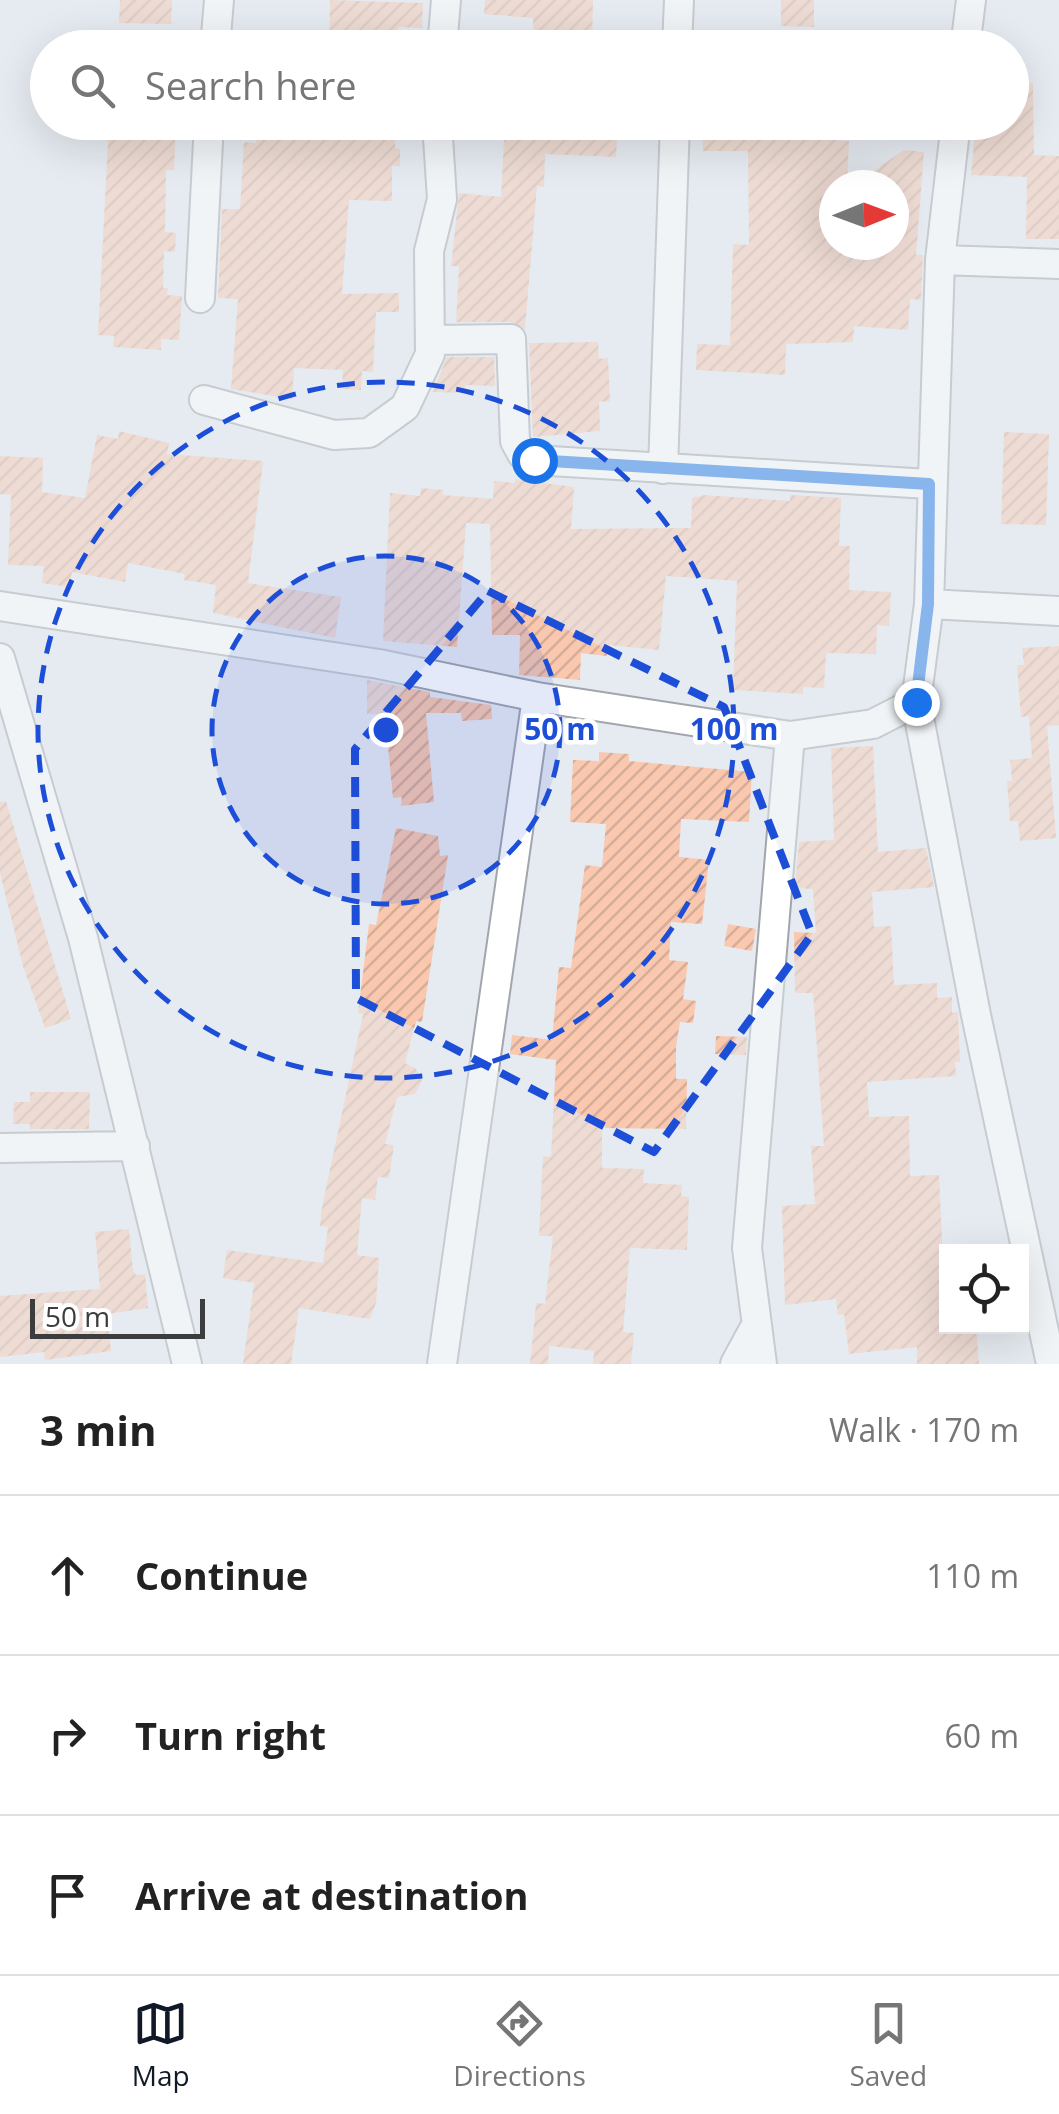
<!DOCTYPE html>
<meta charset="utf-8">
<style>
:root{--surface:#fff;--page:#f2f2f2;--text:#222;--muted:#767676;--line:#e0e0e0;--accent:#111827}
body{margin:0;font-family:"Open Sans",sans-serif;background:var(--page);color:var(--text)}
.controls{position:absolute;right:30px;bottom:30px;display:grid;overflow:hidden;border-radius:0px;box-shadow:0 10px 40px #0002}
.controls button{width:90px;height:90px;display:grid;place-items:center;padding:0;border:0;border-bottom:2px solid var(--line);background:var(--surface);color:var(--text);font:50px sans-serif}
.compass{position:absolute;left:819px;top:170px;width:90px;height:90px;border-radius:50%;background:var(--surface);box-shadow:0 10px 40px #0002;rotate:89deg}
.scale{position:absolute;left:30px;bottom:25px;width:175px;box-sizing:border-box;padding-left:10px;border:5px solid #3b3d3f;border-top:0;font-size:28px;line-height:35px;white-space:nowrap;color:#3b3d3f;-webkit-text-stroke:8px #fff;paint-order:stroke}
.stop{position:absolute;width:30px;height:30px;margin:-22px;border:8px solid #1a73e8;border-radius:50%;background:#fff}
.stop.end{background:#1a73e8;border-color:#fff;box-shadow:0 2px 10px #0008}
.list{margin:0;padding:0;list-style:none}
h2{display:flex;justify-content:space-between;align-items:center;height:130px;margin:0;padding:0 40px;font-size:42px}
h2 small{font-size:32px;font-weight:400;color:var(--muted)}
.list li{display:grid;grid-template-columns:65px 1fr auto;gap:30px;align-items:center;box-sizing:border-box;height:160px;padding:0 40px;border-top:2px solid var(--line)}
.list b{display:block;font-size:38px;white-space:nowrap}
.list em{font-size:32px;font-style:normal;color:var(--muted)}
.icon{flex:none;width:55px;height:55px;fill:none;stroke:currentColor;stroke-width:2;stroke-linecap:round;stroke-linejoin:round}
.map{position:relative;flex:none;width:1059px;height:1364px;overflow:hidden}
.search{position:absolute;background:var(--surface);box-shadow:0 10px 40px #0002;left:30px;right:30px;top:30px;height:110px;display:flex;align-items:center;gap:25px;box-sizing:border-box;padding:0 35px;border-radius:55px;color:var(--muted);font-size:38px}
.sheet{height:610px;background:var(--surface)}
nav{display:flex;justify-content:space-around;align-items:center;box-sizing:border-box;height:140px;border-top:2px solid var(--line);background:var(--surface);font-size:28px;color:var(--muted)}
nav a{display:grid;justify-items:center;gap:5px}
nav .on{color:var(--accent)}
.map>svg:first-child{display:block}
.building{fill:url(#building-hatch)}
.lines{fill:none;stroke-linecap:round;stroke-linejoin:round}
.minor-casing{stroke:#a2a6ac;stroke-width:32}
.minor{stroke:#fff;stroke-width:28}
.route{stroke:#1a73e8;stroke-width:12}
.marked{fill:none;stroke:#1d4ed8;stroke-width:8;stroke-dasharray:20 12;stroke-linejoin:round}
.ring{fill:none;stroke:#1d4ed8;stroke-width:5;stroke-dasharray:18 12}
.centre{fill:#1d4ed8;stroke:#fff;stroke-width:5}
.ring-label{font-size:30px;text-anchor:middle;font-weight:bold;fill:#1d4ed8;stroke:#fff;stroke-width:9;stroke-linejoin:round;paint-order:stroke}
</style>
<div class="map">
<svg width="1059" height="1364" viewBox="0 0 1059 1364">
<defs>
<pattern id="building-hatch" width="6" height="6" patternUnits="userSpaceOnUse" patternTransform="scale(2.5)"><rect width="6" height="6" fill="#f9c8af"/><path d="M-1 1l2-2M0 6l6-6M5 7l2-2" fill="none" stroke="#d6ad98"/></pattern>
</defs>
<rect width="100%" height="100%" fill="#e6ebf1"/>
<path class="building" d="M 120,0 L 172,0 L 171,24 L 119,23 Z
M 330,0 L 423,3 L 422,28 L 398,27 L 398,48 L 329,48 Z
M 485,0 L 593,0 L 592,48 L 534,48 L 533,18 L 484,14 Z
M 781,0 L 814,0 L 814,27 L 781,26 Z
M 1033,83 L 1034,155 L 1059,156 L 1059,239 L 1026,239 L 1027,177 L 971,175 L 976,122 L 1012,122 L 1012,84 Z
M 109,122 L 176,122 L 174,170 L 166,170 L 165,232 L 176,233 L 175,252 L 164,251 L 163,288 L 168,288 L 167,295 L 182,296 L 179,340 L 161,339 L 161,350 L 113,347 L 114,336 L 98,335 Z
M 257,122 L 373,126 L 373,137 L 395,137 L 395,148 L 400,149 L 400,166 L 392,166 L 392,201 L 349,200 L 342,294 L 399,293 L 399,312 L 376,312 L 373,372 L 362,371 L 361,390 L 342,389 L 343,370 L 294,368 L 292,399 L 231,389 L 238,299 L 218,298 L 222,209 L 240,209 L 244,142 L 256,143 Z
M 505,122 L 618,122 L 616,157 L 545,154 L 544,187 L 537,186 L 525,329 L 511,322 L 456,322 L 459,266 L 451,266 L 459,193 L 501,197 Z
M 702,128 L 765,130 L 765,136 L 849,141 L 847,185 L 834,185 L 834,245 L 894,245 L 894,185 L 853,185 L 904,150 L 924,152 L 916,255 L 923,255 L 921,300 L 910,299 L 908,330 L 854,326 L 853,342 L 786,344 L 785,375 L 696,370 L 697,344 L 730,345 L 733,244 L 749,245 L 748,151 L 703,151 Z
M 598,342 L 599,359 L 608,358 L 610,401 L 599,402 L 600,431 L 533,437 L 529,343 Z
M 447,357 L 494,357 L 495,386 L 465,385 L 464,393 L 433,392 Z
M 119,431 L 169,443 L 167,454 L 263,461 L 248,583 L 341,597 L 335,638 L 213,613 L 216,585 L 184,580 L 185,574 L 128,563 L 125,582 L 72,572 L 69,587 L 42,583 L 44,566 L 8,565 L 11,495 L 0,494 L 0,456 L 43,458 L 42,492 L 85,498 L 97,435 L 118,439 Z
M 1004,432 L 1049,434 L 1046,525 L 1001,524 Z
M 515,479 L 574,487 L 571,529 L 691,528 L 692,498 L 705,495 L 790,501 L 790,495 L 841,498 L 839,546 L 850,546 L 849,590 L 891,592 L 889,626 L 877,625 L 876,654 L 826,653 L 824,688 L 803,687 L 803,694 L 733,690 L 737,581 L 666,576 L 659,650 L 609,645 L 607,656 L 581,653 L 580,680 L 519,675 L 520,635 L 492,635 L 490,524 L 466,523 L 457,647 L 383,641 L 390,493 L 420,496 L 421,488 L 443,490 L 443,495 L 493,499 L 494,481 L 515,483 Z
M 1059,646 L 1059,725 L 1047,726 L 1056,838 L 1020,841 L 1018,821 L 1010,821 L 1007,781 L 1012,781 L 1010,760 L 1032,758 L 1029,716 L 1021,717 L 1017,665 L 1024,665 L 1022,648 Z
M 367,680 L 430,692 L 430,697 L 491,705 L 492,719 L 462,721 L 461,713 L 426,713 L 434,802 L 401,806 L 402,797 L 393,798 L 385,714 L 367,714 Z
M 873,746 L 878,852 L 926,848 L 934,887 L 872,892 L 874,927 L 891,926 L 894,985 L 937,983 L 937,998 L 952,997 L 952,1013 L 958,1012 L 960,1062 L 955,1062 L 956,1076 L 867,1082 L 869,1117 L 909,1116 L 910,1176 L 939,1175 L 946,1326 L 976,1326 L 979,1364 L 917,1364 L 917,1347 L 849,1354 L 844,1314 L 838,1315 L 836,1299 L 785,1305 L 782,1206 L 815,1204 L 811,1146 L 824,1146 L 813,993 L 795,993 L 794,932 L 816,933 L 813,889 L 795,888 L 799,842 L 834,840 L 831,748 Z
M 599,752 L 629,754 L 629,761 L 752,772 L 749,822 L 681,819 L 679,857 L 709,860 L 702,924 L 671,922 L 669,960 L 688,962 L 683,999 L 696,1001 L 693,1023 L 680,1022 L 676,1047 L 676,1079 L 687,1079 L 686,1129 L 602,1128 L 602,1168 L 644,1169 L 643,1183 L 682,1185 L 681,1196 L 689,1197 L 687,1250 L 630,1248 L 623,1332 L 634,1333 L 631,1364 L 593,1364 L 594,1351 L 549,1346 L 548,1364 L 530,1364 L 536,1303 L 545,1304 L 553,1236 L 539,1236 L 543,1156 L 551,1157 L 556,1060 L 510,1054 L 512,1035 L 552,1040 L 559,967 L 571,968 L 585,865 L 602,867 L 606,824 L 570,822 L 573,760 L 599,761 Z
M 6,801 L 71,1019 L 45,1028 L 23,966 L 0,873 L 0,802 Z
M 396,828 L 438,836 L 440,856 L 448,855 L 422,1022 L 416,1021 L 405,1063 L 416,1069 L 422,1081 L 415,1094 L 397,1097 L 385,1144 L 394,1145 L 389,1178 L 378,1177 L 375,1200 L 362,1198 L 357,1255 L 379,1258 L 376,1303 L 370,1319 L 299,1308 L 291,1364 L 243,1364 L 254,1283 L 223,1278 L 227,1250 L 323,1263 L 328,1227 L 320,1226 L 322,1207 L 363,1014 L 358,1013 L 369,924 L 376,925 Z
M 728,924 L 756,929 L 752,951 L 724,946 Z
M 716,1036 L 747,1037 L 746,1055 L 715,1054 Z
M 30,1092 L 90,1092 L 89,1129 L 30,1129 L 30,1124 L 13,1124 L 14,1102 L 30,1102 Z
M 129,1229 L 133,1271 L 136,1275 L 145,1274 L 148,1308 L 107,1314 L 111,1351 L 45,1360 L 44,1352 L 0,1357 L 0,1296 L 100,1289 L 95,1232 Z"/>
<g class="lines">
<defs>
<path id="minor" d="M 215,48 L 219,0
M 442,48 L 446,0
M 677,48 L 679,0
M 965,48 L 971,0
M 956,122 L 940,260 L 929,604 L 916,702 L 976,1015 L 1051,1364
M 940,260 L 1059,264
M 200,298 L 209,122
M 431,340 L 511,339 L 515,441 L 522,454 L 534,460 L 929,484
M 204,400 L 334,435 L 369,433 L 405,407 L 430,354 L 429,251 L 442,199 L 437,122
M 663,469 L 675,122
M 929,604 L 1059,611
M 0,606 L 379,664 L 537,697
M 0,658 L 83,938 L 187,1364
M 0,1148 L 135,1146
M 442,1364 L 537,697 L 790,736 L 873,724 L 916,702
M 735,1364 L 754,1329
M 762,1364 L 747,1248 L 790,736"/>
</defs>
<use href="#minor" class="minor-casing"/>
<use href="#minor" class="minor"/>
</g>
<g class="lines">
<path class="route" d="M 534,460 L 929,484 L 928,604 L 916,702"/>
</g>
<path d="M0 0H1059V1364H0ZM 488,591 L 724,707 L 812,934 L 654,1152 L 356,998 L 355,749 Z" fill="#e6ebf1" fill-opacity=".55" fill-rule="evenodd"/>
<path class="marked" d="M 488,591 L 724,707 L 812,934 L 654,1152 L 356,998 L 355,749 Z"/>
<circle cx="386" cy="730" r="174" fill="#1d4ed8" fill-opacity=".12"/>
<g class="ring">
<circle cx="386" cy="730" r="174"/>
<circle cx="386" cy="730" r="348"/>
</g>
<circle cx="386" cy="730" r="15" class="centre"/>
<g class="ring-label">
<text x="560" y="740">50 m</text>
<text x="734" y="740">100 m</text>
</g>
</svg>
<div class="controls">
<button><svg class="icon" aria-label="locate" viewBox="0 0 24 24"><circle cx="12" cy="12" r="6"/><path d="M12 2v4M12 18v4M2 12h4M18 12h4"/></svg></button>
</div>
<svg class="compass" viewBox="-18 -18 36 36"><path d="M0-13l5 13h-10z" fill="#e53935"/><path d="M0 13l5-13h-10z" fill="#767676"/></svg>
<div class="scale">50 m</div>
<div class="stop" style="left:534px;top:460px"></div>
<div class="stop end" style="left:916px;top:702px"></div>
<div class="search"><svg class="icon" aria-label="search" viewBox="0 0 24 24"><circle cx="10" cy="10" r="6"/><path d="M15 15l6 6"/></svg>Search here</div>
</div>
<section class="sheet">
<h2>3 min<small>Walk · 170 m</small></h2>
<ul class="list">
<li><svg class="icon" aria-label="ahead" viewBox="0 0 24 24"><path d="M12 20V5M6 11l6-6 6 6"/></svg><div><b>Continue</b></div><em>110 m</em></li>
<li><svg class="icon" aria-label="right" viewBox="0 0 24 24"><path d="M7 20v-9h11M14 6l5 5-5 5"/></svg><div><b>Turn right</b></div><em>60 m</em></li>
<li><svg class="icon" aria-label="arrive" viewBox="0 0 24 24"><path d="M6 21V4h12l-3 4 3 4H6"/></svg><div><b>Arrive at destination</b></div></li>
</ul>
</section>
<nav>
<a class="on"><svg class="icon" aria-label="map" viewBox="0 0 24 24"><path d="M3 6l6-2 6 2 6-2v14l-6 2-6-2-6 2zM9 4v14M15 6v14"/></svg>Map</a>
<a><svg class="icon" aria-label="directions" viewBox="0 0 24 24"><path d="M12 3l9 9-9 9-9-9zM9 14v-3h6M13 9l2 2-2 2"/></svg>Directions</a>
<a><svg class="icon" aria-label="saved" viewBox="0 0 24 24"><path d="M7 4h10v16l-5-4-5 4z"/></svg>Saved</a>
</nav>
